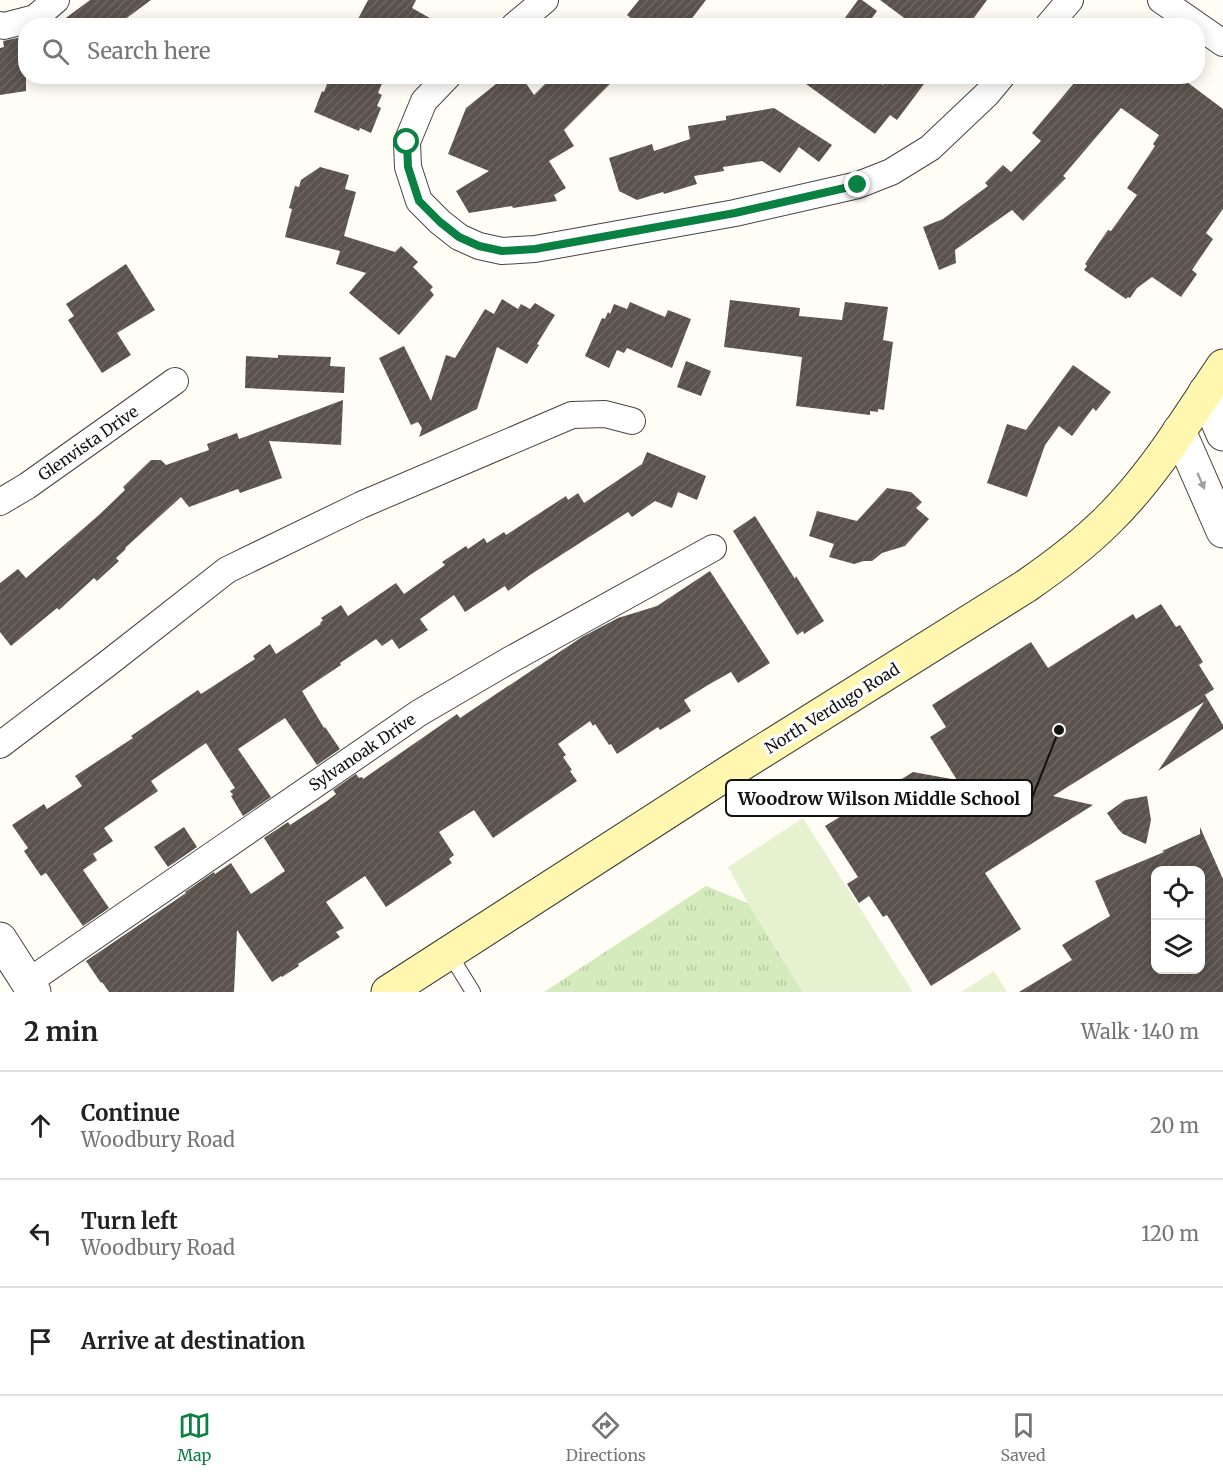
<!DOCTYPE html>
<meta charset="utf-8">
<style>
:root{--surface:#fff;--page:#f2f2f2;--text:#222;--muted:#767676;--line:#e0e0e0;--accent:#0b8043}
body{margin:0;font-family:Merriweather,serif;background:var(--page);color:var(--text)}
.controls{position:absolute;right:18px;bottom:18px;display:grid;overflow:hidden;border-radius:12px;box-shadow:0 3px 15px #0003}
.controls button{width:54px;height:54px;display:grid;place-items:center;padding:0;border:0;border-bottom:2px solid var(--line);background:var(--surface);color:var(--text);font:30px sans-serif}
.stop{position:absolute;width:18px;height:18px;margin:-14px;border:4px solid #0b8043;border-radius:50%;background:#fff}
.stop.end{background:#0b8043;border-color:#fff;box-shadow:0 2px 6px #0008}
.list{margin:0;padding:0;list-style:none}
h2{display:flex;justify-content:space-between;align-items:center;height:78px;margin:0;padding:0 24px;font-size:26px}
h2 small{font-size:20px;font-weight:400;color:var(--muted)}
.list li{display:grid;grid-template-columns:39px 1fr auto;gap:18px;align-items:center;box-sizing:border-box;height:108px;padding:0 24px;border-top:2px solid var(--line)}
.list b{display:block;font-size:22px;white-space:nowrap}
.list p{margin:0;font-size:20px;white-space:nowrap;color:var(--muted)}
.list em{font-size:20px;font-style:normal;color:var(--muted)}
.icon{flex:none;width:33px;height:33px;fill:none;stroke:currentColor;stroke-width:2;stroke-linecap:round;stroke-linejoin:round}
.map{position:relative;flex:none;width:1223px;height:992px;overflow:hidden}
.search{position:absolute;background:var(--surface);box-shadow:0 3px 15px #0003;left:18px;right:18px;top:18px;height:66px;display:flex;align-items:center;gap:15px;box-sizing:border-box;padding:0 21px;border-radius:24px;color:var(--muted);font-size:22px}
.sheet{height:402px;background:var(--surface)}
nav{display:flex;justify-content:space-around;align-items:center;box-sizing:border-box;height:84px;border-top:2px solid var(--line);background:var(--surface);font-size:16px;color:var(--muted)}
nav a{display:grid;justify-items:center;gap:3px}
nav .on{color:var(--accent)}
.map>svg:first-child{display:block}
.grass{fill:url(#grass-tufts)}
.pitch{fill:#e6f2cf}
.building{fill:url(#building-hatch);fill-rule:evenodd}
.lines{fill:none;stroke-linecap:round;stroke-linejoin:round}
.service-casing{stroke:#444;stroke-width:16}
.minor-casing{stroke:#444;stroke-width:28}
.tertiary-casing{stroke:#444;stroke-width:35}
.secondary-casing{stroke:#333;stroke-width:35}
.service{stroke:#fff;stroke-width:14}
.minor{stroke:#fff;stroke-width:26}
.tertiary{stroke:#fff;stroke-width:33}
.secondary{stroke:#fff6b0;stroke-width:33}
.oneway{fill:#a0a0a0}
.route{stroke:#0b8043;stroke-width:8}
.labels{text-anchor:middle;dominant-baseline:central;stroke-width:6;stroke-linejoin:round;paint-order:stroke}
.street-label{font-size:16px;fill:#111;stroke:#fff}
.leader{fill:none;stroke:#111;stroke-width:2}
.callout-dot{fill:#111;stroke:#fff;stroke-width:2}
.callout{fill:#fff;stroke:#111;stroke-width:2}
.callout-label{font-size:18px;text-anchor:middle;font-weight:bold;fill:#111}
</style>
<div class="map">
<svg width="1223" height="992" viewBox="0 0 1223 992">
<defs>
<pattern id="grass-tufts" width="24" height="20" patternUnits="userSpaceOnUse" patternTransform="scale(1.5)"><rect width="24" height="20" fill="#d5ebbd"/><path d="M3 7l-1-3M5 7V3M7 7l1-3M15 17l-1-3M17 17v-4M19 17l1-3" fill="none" stroke="#b6c8a1"/></pattern>
<pattern id="building-hatch" width="6" height="6" patternUnits="userSpaceOnUse" patternTransform="scale(1.5)"><rect width="6" height="6" fill="#5a524d"/><path d="M-1 1l2-2M0 6l6-6M5 7l2-2" fill="none" stroke="#6d6662"/></pattern>
</defs>
<rect width="100%" height="100%" fill="#fffdf5"/>
<path class="grass" d="M 706,886 L 748,903 L 803,992 L 544,992 Z"/>
<path class="pitch" d="M 803,818 L 913,992 L 803,992 L 748,903 L 728,867 Z
M 994,971 L 1007,992 L 961,992 Z"/>
<path class="building" d="M 90,0 L 151,0 L 116,26 L 55,26 Z
M 368,0 L 416,0 L 412,8 L 444,26 L 371,26 L 358,19 Z
M 639,0 L 706,0 L 686,26 L 640,26 L 627,15 Z
M 858,0 L 862,0 L 877,11 L 866,26 L 839,26 Z
M 880,0 L 987,0 L 968,26 L 915,26 Z
M 26,36 L 26,91 L 0,95 L 0,48 L 4,47 L 3,41 Z
M 330,76 L 385,76 L 378,93 L 382,95 L 377,106 L 381,108 L 371,133 L 360,128 L 359,131 L 314,112 L 322,91 L 324,92 Z
M 506,76 L 521,76 L 534,95 L 553,76 L 618,76 L 564,130 L 574,146 L 549,161 L 566,188 L 554,195 L 557,201 L 513,208 L 512,206 L 469,213 L 456,191 L 489,171 L 448,154 L 466,108 Z
M 795,76 L 872,76 L 883,85 L 889,76 L 930,76 L 897,120 L 890,115 L 875,134 Z
M 1080,76 L 1179,76 L 1223,109 L 1223,209 L 1206,233 L 1213,239 L 1192,270 L 1197,274 L 1181,297 L 1152,277 L 1137,288 L 1130,298 L 1128,297 L 1126,299 L 1084,270 L 1087,266 L 1085,264 L 1099,243 L 1108,230 L 1111,231 L 1137,195 L 1127,188 L 1155,146 L 1153,144 L 1159,135 L 1121,108 L 1063,176 L 1066,178 L 1023,221 L 1012,210 L 955,250 L 956,263 L 939,270 L 923,227 L 943,219 L 988,186 L 985,183 L 1003,165 L 1011,172 L 1041,141 L 1032,133 Z
M 774,108 L 832,145 L 819,162 L 799,147 L 780,173 L 762,161 L 723,167 L 724,171 L 694,176 L 697,184 L 664,194 L 663,192 L 637,200 L 619,191 L 609,158 L 652,144 L 654,151 L 690,139 L 688,126 L 726,120 L 726,116 Z
M 320,167 L 349,175 L 345,189 L 356,192 L 344,236 L 395,252 L 401,246 L 418,262 L 413,267 L 433,287 L 430,290 L 434,295 L 399,335 L 349,293 L 366,273 L 336,264 L 340,251 L 285,237 L 292,209 L 289,208 L 295,186 L 299,187 L 301,180 Z
M 126,264 L 155,310 L 117,333 L 131,355 L 102,373 L 68,320 L 74,316 L 66,304 Z
M 502,299 L 518,309 L 521,304 L 530,309 L 535,303 L 555,315 L 537,344 L 539,345 L 527,364 L 497,347 L 477,409 L 419,437 L 422,428 L 418,422 L 411,425 L 379,358 L 404,346 L 431,401 L 446,355 L 455,358 L 485,309 L 494,314 Z
M 730,300 L 800,308 L 799,316 L 842,320 L 845,302 L 888,307 L 883,340 L 893,342 L 884,410 L 878,409 L 878,412 L 870,411 L 870,415 L 796,406 L 802,357 L 724,347 Z
M 630,302 L 665,317 L 668,310 L 691,319 L 672,368 L 627,348 L 624,353 L 617,350 L 609,368 L 585,356 L 602,318 L 605,319 L 608,312 L 610,314 L 614,304 L 627,309 Z
M 278,355 L 331,357 L 330,366 L 345,367 L 344,393 L 245,388 L 246,356 L 278,358 Z
M 686,361 L 711,371 L 701,396 L 677,387 Z
M 1073,365 L 1111,392 L 1096,411 L 1093,408 L 1072,436 L 1059,426 L 1045,445 L 1027,497 L 987,483 L 1007,424 L 1026,430 Z
M 343,400 L 341,445 L 269,441 L 282,478 L 240,493 L 238,489 L 189,507 L 181,497 L 125,548 L 126,549 L 116,558 L 119,561 L 97,581 L 94,578 L 59,610 L 57,608 L 11,646 L 0,632 L 0,583 L 18,569 L 26,578 L 99,515 L 125,490 L 123,487 L 151,460 L 161,460 L 166,465 L 209,450 L 207,444 L 237,433 L 239,439 Z
M 647,452 L 706,476 L 697,500 L 678,492 L 672,508 L 655,501 L 632,517 L 628,512 L 530,575 L 508,591 L 505,586 L 465,612 L 454,595 L 420,619 L 428,630 L 399,649 L 392,639 L 382,646 L 376,639 L 340,663 L 341,665 L 302,691 L 324,728 L 325,727 L 340,749 L 317,765 L 285,718 L 238,749 L 271,797 L 243,816 L 231,796 L 233,795 L 230,791 L 235,788 L 206,743 L 151,781 L 158,791 L 104,828 L 113,841 L 93,854 L 97,860 L 83,870 L 109,908 L 83,926 L 46,873 L 41,876 L 24,851 L 28,848 L 12,825 L 44,804 L 47,809 L 82,786 L 75,776 L 133,738 L 131,736 L 198,690 L 201,694 L 255,659 L 253,656 L 270,644 L 276,654 L 321,624 L 320,623 L 323,620 L 321,618 L 341,605 L 348,616 L 396,583 L 404,594 L 445,565 L 442,562 L 466,546 L 468,549 L 484,538 L 487,543 L 504,532 L 506,535 L 566,496 L 568,500 L 578,493 L 584,503 L 642,464 Z
M 887,488 L 911,492 L 922,502 L 916,508 L 929,519 L 905,546 L 882,553 L 872,561 L 864,561 L 854,564 L 829,557 L 834,544 L 809,536 L 817,511 L 857,521 Z
M 755,516 L 795,579 L 796,576 L 824,621 L 804,634 L 803,631 L 797,635 L 733,531 Z
M 710,571 L 770,663 L 738,683 L 731,672 L 708,685 L 684,700 L 691,711 L 660,730 L 658,727 L 617,754 L 611,744 L 609,745 L 595,724 L 593,726 L 590,721 L 558,744 L 566,755 L 563,757 L 572,770 L 570,771 L 577,781 L 493,838 L 474,810 L 439,832 L 454,855 L 449,859 L 452,863 L 386,907 L 365,876 L 326,902 L 344,928 L 336,932 L 340,937 L 298,964 L 299,966 L 282,977 L 281,976 L 272,982 L 237,930 L 234,992 L 109,992 L 102,982 L 101,983 L 86,961 L 186,893 L 185,892 L 214,872 L 215,874 L 231,863 L 251,894 L 285,871 L 264,838 L 288,822 L 290,825 L 327,801 L 336,794 L 333,790 L 356,774 L 359,778 L 362,777 L 363,779 L 457,714 L 460,718 L 582,637 L 618,618 L 657,606 Z
M 1161,604 L 1176,627 L 1180,625 L 1203,662 L 1199,665 L 1214,689 L 1205,695 L 1223,725 L 1223,729 L 1158,771 L 1204,702 L 1053,796 L 1093,805 L 985,873 L 1021,929 L 931,986 L 887,915 L 883,917 L 869,896 L 859,903 L 847,884 L 858,877 L 825,826 L 913,772 L 957,780 L 930,737 L 946,727 L 932,705 L 1031,642 L 1048,668 L 1133,614 L 1136,619 Z
M 1147,796 L 1151,820 L 1146,844 L 1123,834 L 1118,829 L 1107,813 L 1125,800 Z
M 184,827 L 197,847 L 168,867 L 154,847 Z
M 1200,827 L 1223,879 L 1223,992 L 1019,992 L 1072,960 L 1062,945 L 1110,916 L 1095,881 L 1164,852 L 1162,851 L 1200,834 ZM 1155,870 L 1200,870 L 1200,969 L 1155,969 Z"/>
<g class="lines">
<defs>
<path id="service" d="M 449,953 L 473,992"/>
<path id="minor" d="M 1161,0 L 1223,43
M 0,25 L 4,26 L 35,18 L 56,0
M 514,26 L 545,0
M 1048,26 L 1070,0
M 448,76 L 424,101 L 407,142 L 408,167 L 419,201 L 440,222 L 459,237 L 479,246 L 502,251 L 535,249 L 735,213 L 858,185 L 891,172 L 930,148 L 987,94 L 1002,76
M 0,502 L 27,486 L 175,381
M 0,745 L 107,664 L 227,570 L 361,505 L 572,415 L 605,414 L 632,421
M 28,982 L 419,713 L 508,661 L 713,548"/>
<path id="tertiary" d="M 1205,392 L 1223,434
M 1179,431 L 1223,531
M 0,939 L 34,992"/>
<path id="secondary" d="M 388,992 L 737,767 L 1026,586 C 1055,566 1083,545 1108,520 C 1154,475 1187,419 1223,366"/>
</defs>
<use href="#service" class="service-casing"/>
<use href="#minor" class="minor-casing"/>
<use href="#tertiary" class="tertiary-casing"/>
<use href="#secondary" class="secondary-casing"/>
<use href="#service" class="service"/>
<use href="#minor" class="minor"/>
<use href="#tertiary" class="tertiary"/>
<use href="#secondary" class="secondary"/>
</g>
<defs><path id="oneway-solid" d="M-6-.8H1V-3.2L6.5 0L1 3.2V.8H-6Z" transform="scale(1.5)"/></defs>
<use class="oneway" href="#oneway-solid" transform="translate(1201 481) rotate(66)"/>
<g class="lines">
<path class="route" d="M 407,142 L 408,167 L 419,201 L 440,222 L 459,237 L 479,246 L 502,251 L 535,249 L 735,213 L 858,185"/>
</g>
<g class="labels">
<g class="street-label">
<text transform="translate(88 443) rotate(-35)">Glenvista Drive</text>
<text transform="translate(832 708) rotate(-32)">North Verdugo Road</text>
<text transform="translate(362 752) rotate(-34)">Sylvanoak Drive</text>
</g>
</g>
<path class="leader" d="M1059 730L1032 798"/>
<circle class="callout-dot" cx="1059" cy="730" r="6"/>
<rect class="callout" x="726" y="780" width="306" height="36" rx="6"/>
<g class="callout-label">
<text x="879" y="805">Woodrow Wilson Middle School</text>
</g>
</svg>
<div class="controls">
<button><svg class="icon" aria-label="locate" viewBox="0 0 24 24"><circle cx="12" cy="12" r="6"/><path d="M12 2v4M12 18v4M2 12h4M18 12h4"/></svg></button>
<button><svg class="icon" aria-label="layers" viewBox="0 0 24 24"><path d="M12 4l9 5-9 5-9-5zM3 14l9 5 9-5"/></svg></button>
</div>
<div class="stop" style="left:407px;top:142px"></div>
<div class="stop end" style="left:858px;top:185px"></div>
<div class="search"><svg class="icon" aria-label="search" viewBox="0 0 24 24"><circle cx="10" cy="10" r="6"/><path d="M15 15l6 6"/></svg>Search here</div>
</div>
<section class="sheet">
<h2>2 min<small>Walk · 140 m</small></h2>
<ul class="list">
<li><svg class="icon" aria-label="ahead" viewBox="0 0 24 24"><path d="M12 20V5M6 11l6-6 6 6"/></svg><div><b>Continue</b><p>Woodbury Road</p></div><em>20 m</em></li>
<li><svg class="icon" aria-label="left" viewBox="0 0 24 24"><path d="M17 20v-9H6M10 6l-5 5 5 5"/></svg><div><b>Turn left</b><p>Woodbury Road</p></div><em>120 m</em></li>
<li><svg class="icon" aria-label="arrive" viewBox="0 0 24 24"><path d="M6 21V4h12l-3 4 3 4H6"/></svg><div><b>Arrive at destination</b></div></li>
</ul>
</section>
<nav>
<a class="on"><svg class="icon" aria-label="map" viewBox="0 0 24 24"><path d="M3 6l6-2 6 2 6-2v14l-6 2-6-2-6 2zM9 4v14M15 6v14"/></svg>Map</a>
<a><svg class="icon" aria-label="directions" viewBox="0 0 24 24"><path d="M12 3l9 9-9 9-9-9zM9 14v-3h6M13 9l2 2-2 2"/></svg>Directions</a>
<a><svg class="icon" aria-label="saved" viewBox="0 0 24 24"><path d="M7 4h10v16l-5-4-5 4z"/></svg>Saved</a>
</nav>
